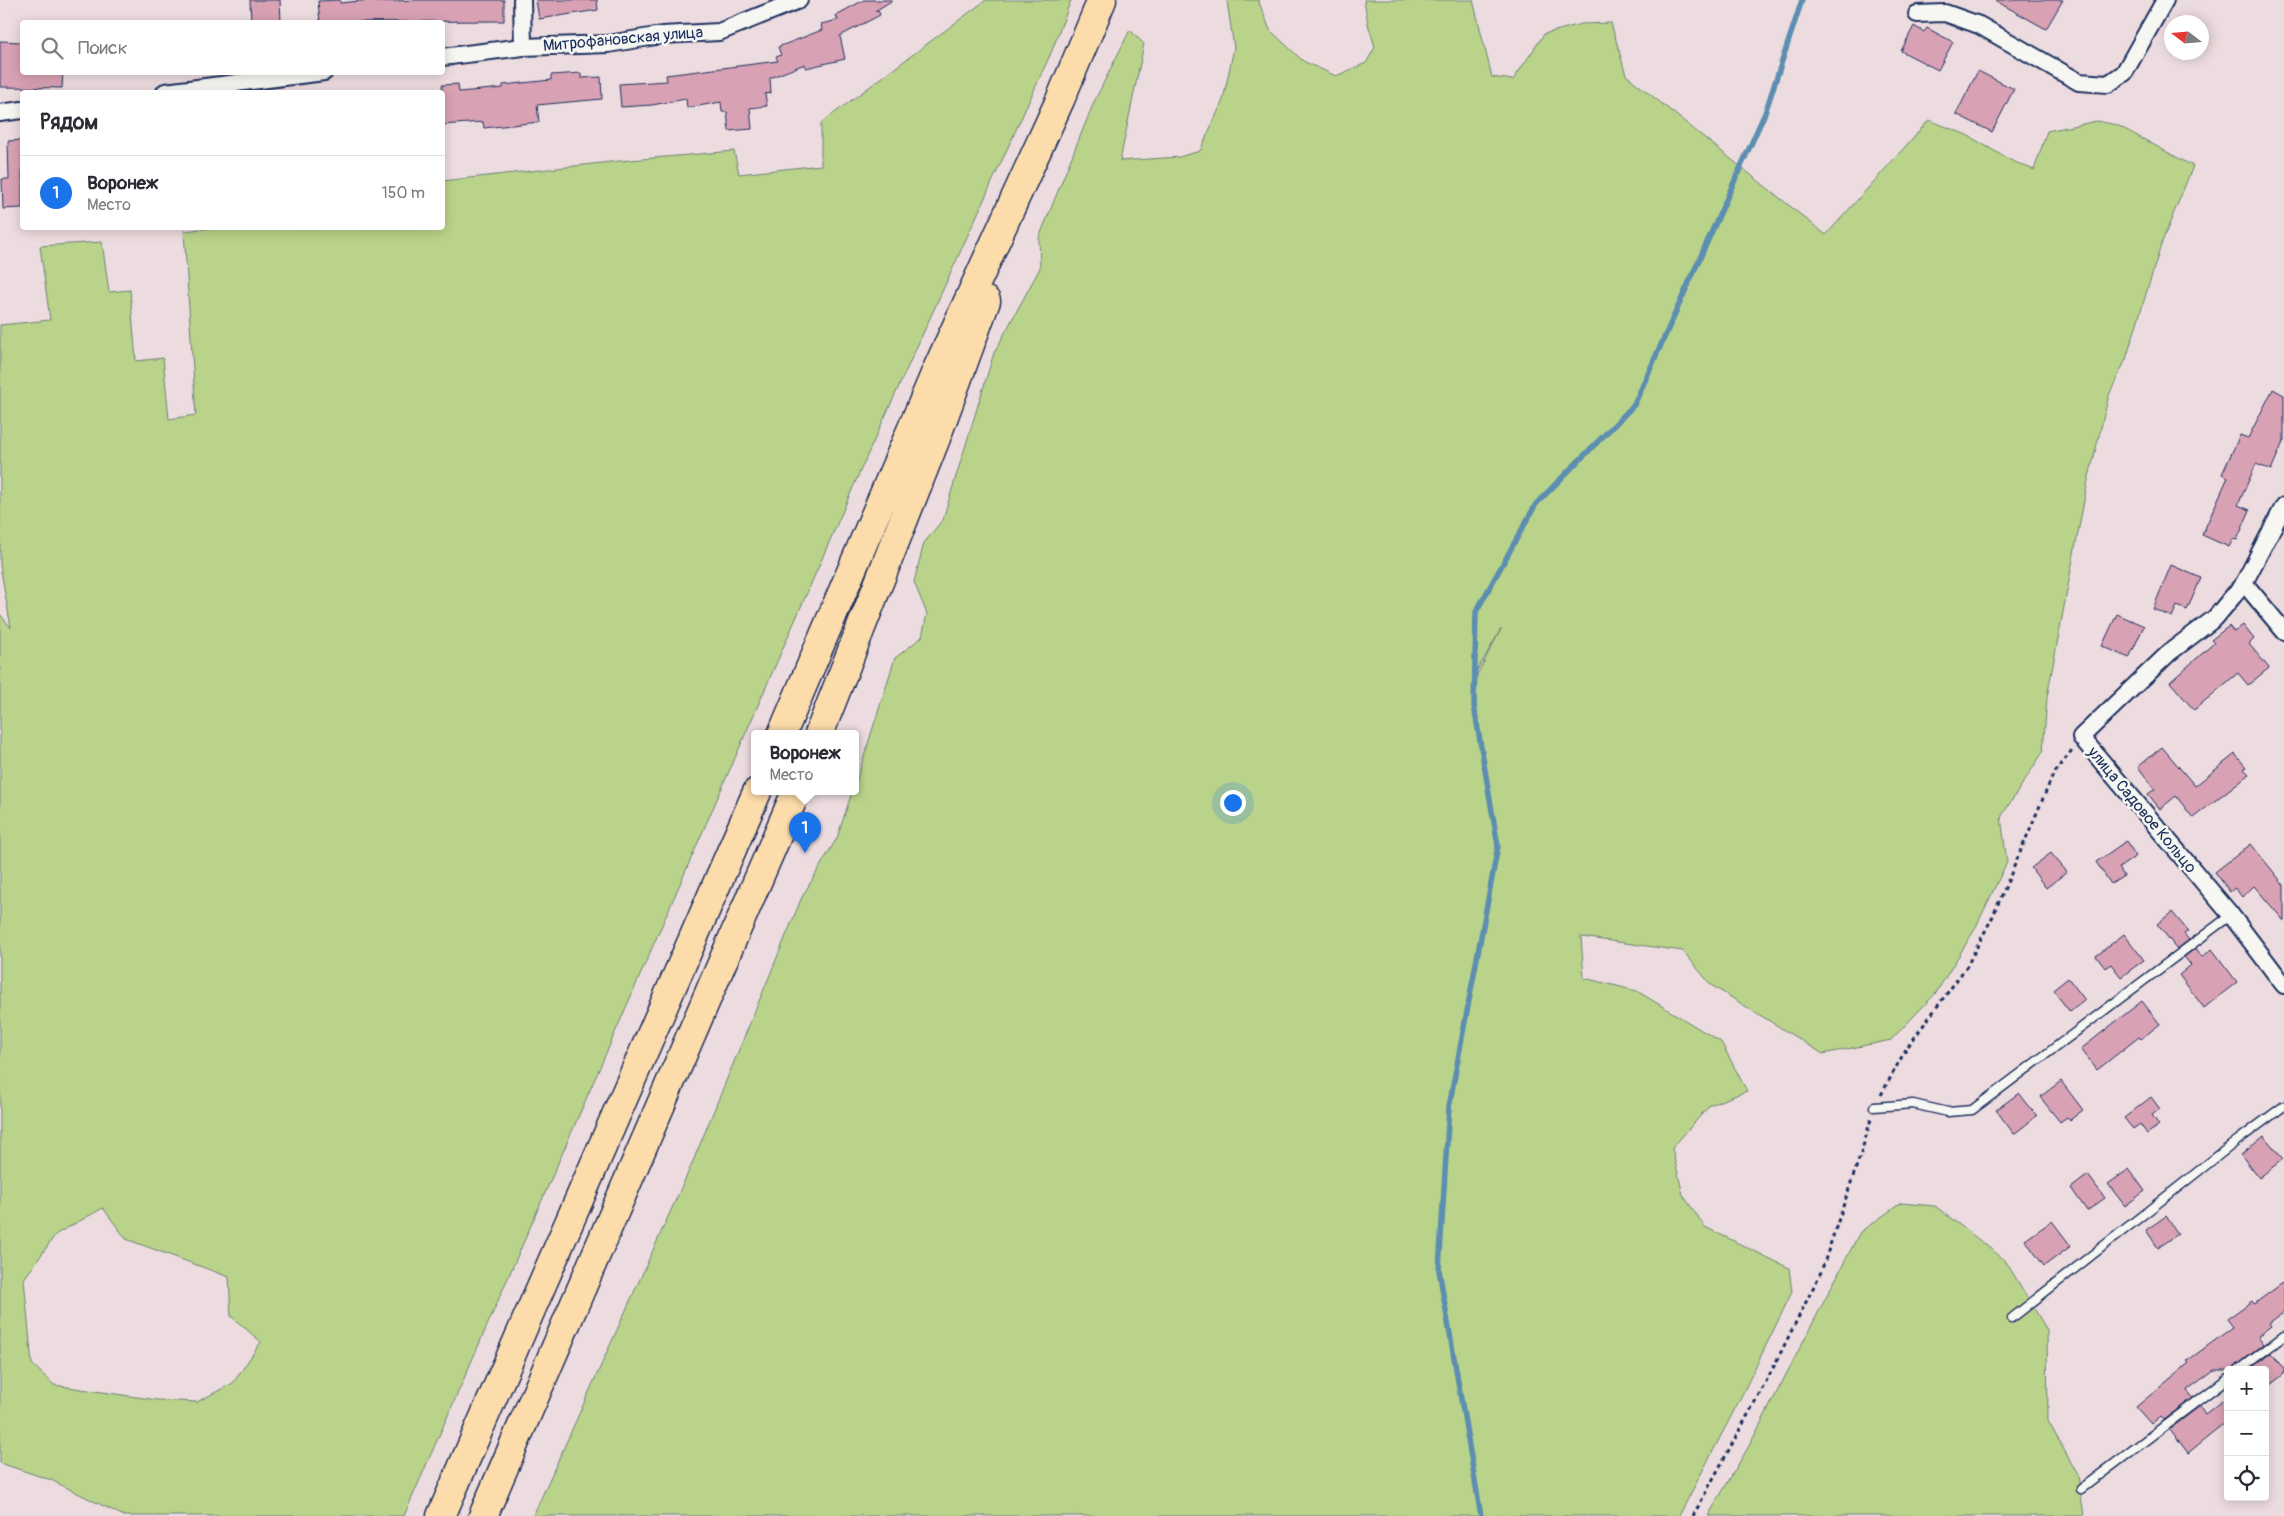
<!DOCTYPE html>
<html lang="ru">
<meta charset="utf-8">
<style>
:root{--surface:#fff;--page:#f2f2f3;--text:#2b2b33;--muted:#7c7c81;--line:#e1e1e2;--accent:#1a73e8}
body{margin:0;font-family:Pangolin,sans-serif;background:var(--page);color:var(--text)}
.controls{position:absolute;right:15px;bottom:15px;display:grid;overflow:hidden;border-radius:5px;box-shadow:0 2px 12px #0003}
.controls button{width:45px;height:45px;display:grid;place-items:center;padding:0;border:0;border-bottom:1px solid var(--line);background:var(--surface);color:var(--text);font:25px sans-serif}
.compass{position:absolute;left:2164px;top:15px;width:45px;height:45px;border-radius:50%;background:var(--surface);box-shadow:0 2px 12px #0003;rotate:286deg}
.you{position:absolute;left:1232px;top:802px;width:18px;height:18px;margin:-12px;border:4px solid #fff;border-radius:50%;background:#1a73e8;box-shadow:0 0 0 8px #1a73e833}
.badge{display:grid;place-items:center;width:32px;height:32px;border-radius:50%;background:var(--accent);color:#fff;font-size:16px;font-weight:700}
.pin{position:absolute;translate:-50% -41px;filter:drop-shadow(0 1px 2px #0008)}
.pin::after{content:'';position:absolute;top:26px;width:18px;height:15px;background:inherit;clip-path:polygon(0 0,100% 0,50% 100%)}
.popup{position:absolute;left:751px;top:730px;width:108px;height:65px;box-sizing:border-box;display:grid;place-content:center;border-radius:5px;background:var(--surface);filter:drop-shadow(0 1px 4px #0005);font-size:16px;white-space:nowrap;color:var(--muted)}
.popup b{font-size:19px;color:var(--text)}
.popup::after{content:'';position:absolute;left:50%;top:100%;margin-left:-10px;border:10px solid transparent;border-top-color:var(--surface)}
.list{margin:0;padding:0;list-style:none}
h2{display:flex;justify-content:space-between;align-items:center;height:65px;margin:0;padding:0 20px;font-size:21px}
h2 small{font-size:16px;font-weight:400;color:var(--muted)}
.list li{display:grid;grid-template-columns:32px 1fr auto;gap:15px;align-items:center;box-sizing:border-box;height:75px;padding:0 20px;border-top:1px solid var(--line)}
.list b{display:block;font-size:19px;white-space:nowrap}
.list p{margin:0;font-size:16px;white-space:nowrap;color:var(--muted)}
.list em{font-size:16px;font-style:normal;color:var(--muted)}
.icon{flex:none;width:28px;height:28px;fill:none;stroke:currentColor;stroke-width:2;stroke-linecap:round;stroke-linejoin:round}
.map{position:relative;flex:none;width:2284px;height:1516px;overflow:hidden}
.search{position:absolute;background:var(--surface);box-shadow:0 2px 12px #0003;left:20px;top:20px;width:425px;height:55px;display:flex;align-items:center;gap:12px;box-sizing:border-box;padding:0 18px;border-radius:5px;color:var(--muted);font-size:19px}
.panel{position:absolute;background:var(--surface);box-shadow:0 2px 12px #0003;left:20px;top:90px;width:425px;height:140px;border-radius:5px}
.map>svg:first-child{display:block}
.green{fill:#bad38a;stroke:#6a8174;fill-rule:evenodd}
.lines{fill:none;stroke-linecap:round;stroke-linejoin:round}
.stream{stroke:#5c8eb1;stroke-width:5.5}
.building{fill:#d8a1b4;stroke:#1b2f5e}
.lane-casing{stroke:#1b2f5e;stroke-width:11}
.street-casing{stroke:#1b2f5e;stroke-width:20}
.highway-casing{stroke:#1b2f5e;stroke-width:31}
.path{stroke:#1b2f5e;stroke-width:3;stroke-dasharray:4 4;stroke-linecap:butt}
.lane{stroke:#f6f6f2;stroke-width:8}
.street{stroke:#f6f6f2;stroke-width:16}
.highway{stroke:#fddcac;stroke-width:28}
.labels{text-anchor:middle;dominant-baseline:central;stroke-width:5;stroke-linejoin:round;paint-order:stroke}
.street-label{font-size:16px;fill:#1b2f5e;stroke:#f6f6f2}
</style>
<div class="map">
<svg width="2284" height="1516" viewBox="0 0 2284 1516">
<rect width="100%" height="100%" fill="#eddcdf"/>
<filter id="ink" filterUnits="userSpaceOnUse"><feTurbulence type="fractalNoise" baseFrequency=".02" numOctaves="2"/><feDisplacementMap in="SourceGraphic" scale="10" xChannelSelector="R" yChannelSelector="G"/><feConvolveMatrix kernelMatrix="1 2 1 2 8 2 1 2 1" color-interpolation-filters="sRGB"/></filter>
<g filter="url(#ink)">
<path class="green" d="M 986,0 L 1071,0 L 1051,53 L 862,467 L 404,1516 L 124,1516 L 51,1480 L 0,1463 L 0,614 L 11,628 L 0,565 L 0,325 L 50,320 L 40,246 L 102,242 L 109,292 L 130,290 L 136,361 L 163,358 L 169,419 L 196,415 L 184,231 L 210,228 L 442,228 L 443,181 L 619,161 L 734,151 L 739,174 L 821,165 L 821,123 ZM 103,1208 L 126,1239 L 229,1277 L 231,1316 L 261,1342 L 233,1383 L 197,1402 L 157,1400 L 54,1385 L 32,1364 L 24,1279 L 56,1234 Z
M 1228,0 L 1258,0 L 1270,30 L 1303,61 L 1336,76 L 1366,63 L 1375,47 L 1368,24 L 1364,0 L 1473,0 L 1492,77 L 1513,80 L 1544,34 L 1581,24 L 1611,23 L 1626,75 L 1826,235 L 1929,120 L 1967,135 L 2010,160 L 2034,170 L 2047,131 L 2097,121 L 2117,125 L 2193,166 L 2162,242 L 2126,359 L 2109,395 L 2087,485 L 2047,697 L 2043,752 L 2001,817 L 2007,862 L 1975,929 L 1936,993 L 1891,1040 L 1823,1054 L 1711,985 L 1683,951 L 1581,937 L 1584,978 L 1637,991 L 1721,1042 L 1747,1091 L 1710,1105 L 1672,1148 L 1683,1195 L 1705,1227 L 1789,1268 L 1792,1292 L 1738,1403 L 1679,1516 L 533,1516 L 691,1166 L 802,897 L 837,838 L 852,792 L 855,792 L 855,785 L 895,658 L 922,637 L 927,614 L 914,582 L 924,543 L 943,519 L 994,353 L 1040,268 L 1039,238 L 1094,102 L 1130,30 L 1144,44 L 1120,161 L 1179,157 L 1200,151 L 1223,100 L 1234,48 L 1227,1 ZM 1501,629 L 1477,675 L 1475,674 Z
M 1901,1203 L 1935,1206 L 2005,1260 L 2047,1330 L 2048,1421 L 2078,1475 L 2084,1516 L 1708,1516 L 1749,1446 L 1860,1232 Z"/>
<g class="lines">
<path class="stream" d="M 1481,1516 L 1439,1270 L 1449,1107 L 1498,846 L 1474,706 L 1476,612 L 1536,504 L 1634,405 L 1765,113 L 1802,0"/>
</g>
<path class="building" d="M 250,0 L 280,0 L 281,22 L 251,22 Z
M 340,0 L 340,3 L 370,0 L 376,0 L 376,2 L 413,0 L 504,0 L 504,21 L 320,22 L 318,1 Z
M 536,0 L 597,0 L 598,10 L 539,19 Z
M 864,0 L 893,0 L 875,11 L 878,10 L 880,15 L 840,36 L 845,59 L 806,68 L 805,64 L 770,78 L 771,93 L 765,94 L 767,106 L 750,108 L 752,129 L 729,131 L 727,112 L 722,112 L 721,102 L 687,108 L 686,99 L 652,105 L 621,107 L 619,84 L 667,81 L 666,75 L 778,61 L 776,57 L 781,55 L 778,47 L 822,30 L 821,24 L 838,20 L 836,15 Z
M 1994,0 L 2063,0 L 2046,29 Z
M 1914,26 L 1924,32 L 1927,28 L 1953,42 L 1938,70 L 1901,51 Z
M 0,41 L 22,42 L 22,72 L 63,72 L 62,88 L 0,87 Z
M 1978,71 L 2014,89 L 1992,132 L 1956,114 Z
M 581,73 L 581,78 L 601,77 L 602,99 L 537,105 L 539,122 L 484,128 L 483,122 L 442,125 L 442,85 L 458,84 L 459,92 L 503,88 L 503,85 L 551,80 L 551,75 Z
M 22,140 L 22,208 L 3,209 L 2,179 L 9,179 L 8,141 Z
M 2273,389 L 2284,395 L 2284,440 L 2271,470 L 2256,464 L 2238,505 L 2250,510 L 2237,540 L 2233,539 L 2229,547 L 2202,535 L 2228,477 L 2222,474 L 2240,435 L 2248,438 Z
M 2171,565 L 2201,578 L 2187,610 L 2177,606 L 2172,617 L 2153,609 Z
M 2117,614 L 2144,626 L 2129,658 L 2102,646 Z
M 2243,625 L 2254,639 L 2249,644 L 2269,668 L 2248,685 L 2238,673 L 2194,710 L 2170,682 L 2214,643 L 2211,640 L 2229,626 L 2234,632 Z
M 2162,747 L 2195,786 L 2235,754 L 2246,767 L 2244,769 L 2249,774 L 2193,818 L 2176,796 L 2160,809 L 2148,794 L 2155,789 L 2138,767 Z
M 2126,841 L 2136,856 L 2119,868 L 2124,876 L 2111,884 L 2096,862 Z
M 2251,844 L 2284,885 L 2284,921 L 2254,886 L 2242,897 L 2235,888 L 2230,892 L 2215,872 Z
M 2051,853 L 2067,872 L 2046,888 L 2031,868 Z
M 2172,912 L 2188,931 L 2184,934 L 2189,940 L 2177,949 L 2157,924 Z
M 2124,934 L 2144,960 L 2121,977 L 2111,964 L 2105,968 L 2096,956 Z
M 2196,948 L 2202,957 L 2212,949 L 2237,982 L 2204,1008 L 2179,975 L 2191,965 L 2184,957 Z
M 2068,978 L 2085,1000 L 2070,1012 L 2053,990 Z
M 2142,1001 L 2160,1024 L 2141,1039 L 2139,1037 L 2097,1070 L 2081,1049 Z
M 2061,1081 L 2083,1110 L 2070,1120 L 2067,1117 L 2060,1122 L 2040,1097 Z
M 2019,1093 L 2037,1116 L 2014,1134 L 1996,1110 Z
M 2151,1097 L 2160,1109 L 2152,1115 L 2159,1125 L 2147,1134 L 2140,1124 L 2133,1129 L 2124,1118 Z
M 2264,1136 L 2283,1159 L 2259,1178 L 2241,1155 Z
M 2129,1169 L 2145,1191 L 2125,1206 L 2108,1184 Z
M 2088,1175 L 2105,1198 L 2087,1211 L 2071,1188 Z
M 2166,1216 L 2178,1234 L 2158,1248 L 2146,1230 Z
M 2052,1221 L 2071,1246 L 2044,1266 L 2025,1240 Z
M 2284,1282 L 2284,1312 L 2269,1323 L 2271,1326 L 2258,1336 L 2264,1344 L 2236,1366 L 2233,1370 L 2214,1370 L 2187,1390 L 2193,1398 L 2163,1420 L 2160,1417 L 2151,1424 L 2136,1407 L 2189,1363 L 2187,1361 L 2233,1327 L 2227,1319 L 2252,1301 L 2254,1304 Z
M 2271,1353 L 2284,1369 L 2284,1374 L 2265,1389 L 2265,1370 L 2249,1370 Z
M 2228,1396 L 2228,1421 L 2188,1453 L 2170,1429 L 2200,1406 L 2205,1414 Z"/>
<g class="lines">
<defs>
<path id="lane" d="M 1874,1107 L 1913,1104 L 1948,1112 L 1972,1110 L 2231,915
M 2012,1318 L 2238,1140 L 2284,1106
M 2239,1370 L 2284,1336
M 2081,1489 L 2228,1378"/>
<path id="street" d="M 522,0 L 523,47
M 1917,14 L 1945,13 L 1979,25 L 2079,82 L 2108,84 L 2124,73 L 2165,0
M 442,57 L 523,47 L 608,44 L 662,35 L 719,32 L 799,0
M 165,92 L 324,72
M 0,113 L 22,110
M 2284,506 L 2244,583 L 2215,618 L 2170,652 L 2081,737 L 2231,915 L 2284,985
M 2244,583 L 2284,631"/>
<path id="highway" d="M 782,734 L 938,367 L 1060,100 L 1102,0
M 819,734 L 936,438 L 986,301
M 441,1516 L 757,792
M 483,1516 L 796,792"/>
</defs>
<use href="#lane" class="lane-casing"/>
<use href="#street" class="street-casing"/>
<use href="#highway" class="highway-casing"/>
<path class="path" d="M 1881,1095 L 1906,1049 L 1967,966 L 1993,916 L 2053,775 L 2072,750
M 1693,1516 L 1769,1376 L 1821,1272 L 1861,1153 L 1871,1119"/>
<use href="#lane" class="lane"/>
<use href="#street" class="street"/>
<use href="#highway" class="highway"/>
</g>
</g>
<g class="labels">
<g class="street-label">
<text transform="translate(623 39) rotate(-5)">Митрофановская улица</text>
<text transform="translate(2142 810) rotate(50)">улица Садовое Кольцо</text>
</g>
</g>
</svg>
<div class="controls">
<button>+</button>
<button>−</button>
<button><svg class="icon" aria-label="locate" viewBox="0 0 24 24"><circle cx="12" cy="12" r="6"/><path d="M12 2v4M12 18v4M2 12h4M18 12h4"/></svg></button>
</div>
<svg class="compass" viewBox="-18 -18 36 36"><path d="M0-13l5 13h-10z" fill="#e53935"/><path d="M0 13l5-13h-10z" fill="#7c7c81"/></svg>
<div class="you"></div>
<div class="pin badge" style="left:805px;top:853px">1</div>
<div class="popup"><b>Воронеж</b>Место</div>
<div class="search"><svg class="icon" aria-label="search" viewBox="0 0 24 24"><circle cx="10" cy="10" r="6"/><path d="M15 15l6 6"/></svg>Поиск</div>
<section class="panel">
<h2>Рядом<small></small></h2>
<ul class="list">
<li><span class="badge">1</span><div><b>Воронеж</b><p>Место</p></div><em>150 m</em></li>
</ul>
</section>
</div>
